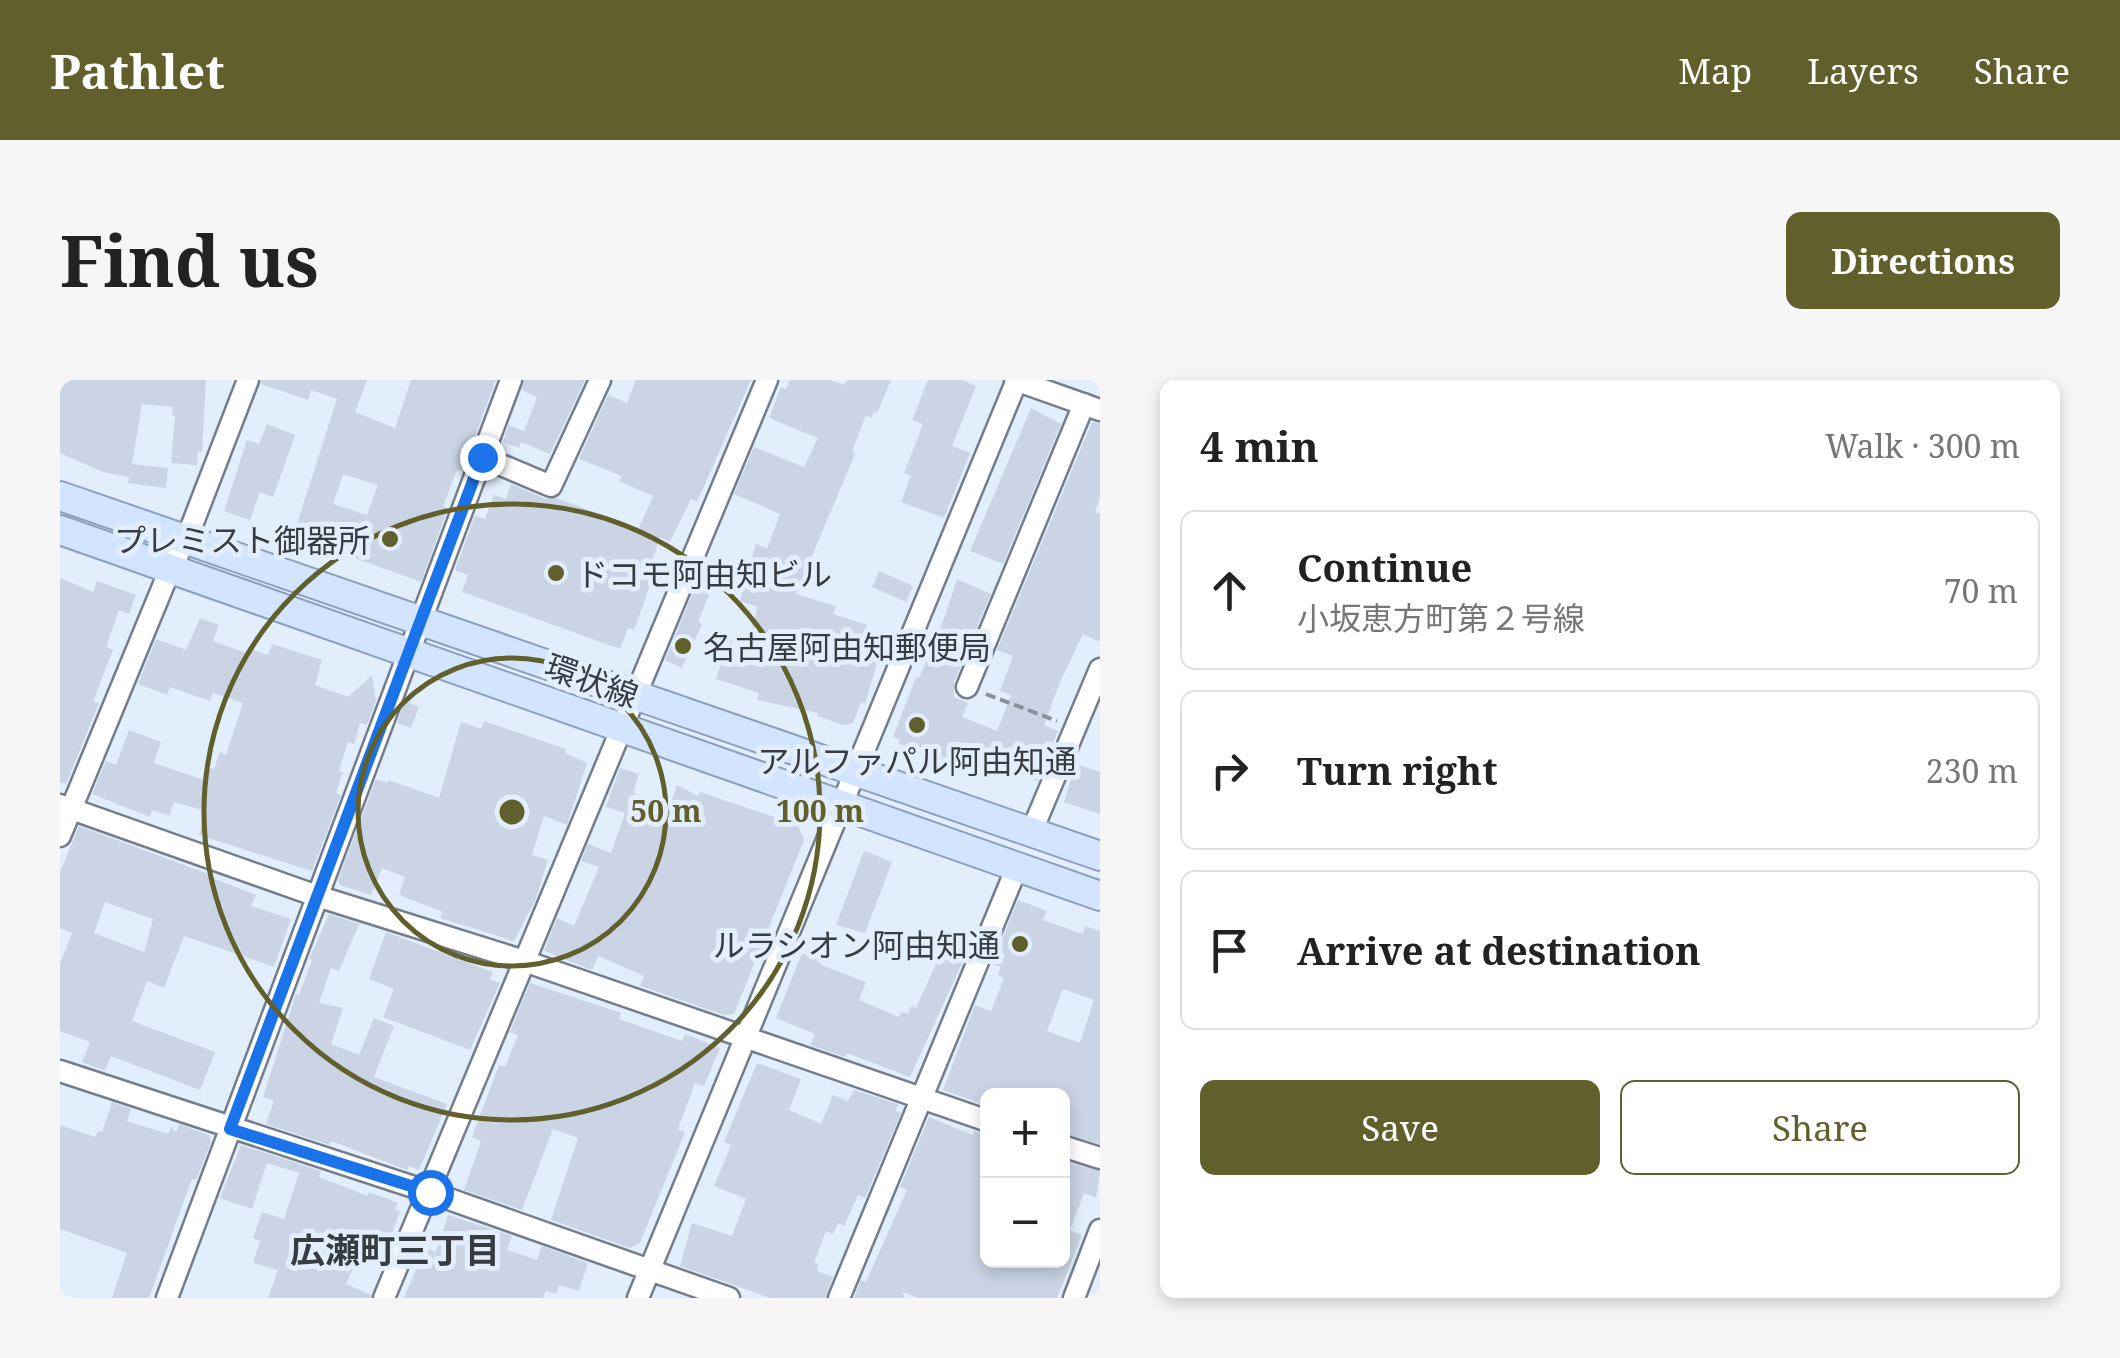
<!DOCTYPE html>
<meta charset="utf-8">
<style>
:root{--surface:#fff;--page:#f6f6f6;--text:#222;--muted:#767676;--line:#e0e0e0;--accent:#61602d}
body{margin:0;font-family:"Noto Serif","Noto Sans JP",serif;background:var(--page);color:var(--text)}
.controls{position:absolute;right:30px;bottom:30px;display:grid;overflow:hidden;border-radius:15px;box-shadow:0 5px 15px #0003}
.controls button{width:90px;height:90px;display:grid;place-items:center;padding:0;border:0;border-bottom:2px solid var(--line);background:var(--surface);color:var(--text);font:50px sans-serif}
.stop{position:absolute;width:30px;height:30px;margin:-22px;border:8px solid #1a73e8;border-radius:50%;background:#fff}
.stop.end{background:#1a73e8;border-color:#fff;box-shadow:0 2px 10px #0008}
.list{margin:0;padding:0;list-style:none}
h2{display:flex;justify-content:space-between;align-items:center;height:130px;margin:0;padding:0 40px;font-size:42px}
h2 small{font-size:32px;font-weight:400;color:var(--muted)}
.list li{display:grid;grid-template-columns:65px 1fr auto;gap:30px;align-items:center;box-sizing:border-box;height:160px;margin:0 20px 20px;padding:0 20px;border:2px solid var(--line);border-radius:15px}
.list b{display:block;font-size:38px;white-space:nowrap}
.list p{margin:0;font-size:32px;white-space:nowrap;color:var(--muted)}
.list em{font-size:32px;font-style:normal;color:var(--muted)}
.actions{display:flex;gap:20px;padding:30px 40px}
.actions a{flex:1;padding:22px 0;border:2px solid var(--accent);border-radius:15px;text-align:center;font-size:35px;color:var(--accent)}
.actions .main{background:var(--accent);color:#fff}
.icon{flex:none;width:55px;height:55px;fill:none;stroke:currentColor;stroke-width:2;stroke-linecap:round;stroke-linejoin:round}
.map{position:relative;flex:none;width:1040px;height:918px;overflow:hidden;border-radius:15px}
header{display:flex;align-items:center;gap:60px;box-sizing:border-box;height:140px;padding:0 50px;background:var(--accent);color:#fff}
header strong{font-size:48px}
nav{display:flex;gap:55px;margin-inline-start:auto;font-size:35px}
.intro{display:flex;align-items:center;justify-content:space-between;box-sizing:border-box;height:240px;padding:0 60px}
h1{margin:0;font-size:70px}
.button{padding:25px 45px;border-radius:15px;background:var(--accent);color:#fff;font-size:35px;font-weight:700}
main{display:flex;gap:60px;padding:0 60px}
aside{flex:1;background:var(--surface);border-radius:15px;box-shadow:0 5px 15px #0003}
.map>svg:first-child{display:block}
.building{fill:#cad4e4;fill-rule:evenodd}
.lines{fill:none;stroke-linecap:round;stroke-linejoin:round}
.minor-casing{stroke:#747d8b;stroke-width:25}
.major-casing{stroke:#8a9fbc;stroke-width:32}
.path{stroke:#8a919c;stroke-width:4;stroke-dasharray:10 5;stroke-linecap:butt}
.minor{stroke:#fff;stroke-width:20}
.major{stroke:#d3e5fe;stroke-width:28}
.route{stroke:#1a73e8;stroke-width:12}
.ring{fill:none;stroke:#61602d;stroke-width:5}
.poi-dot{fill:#61602d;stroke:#e3eefd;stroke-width:4}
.labels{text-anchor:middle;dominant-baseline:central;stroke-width:10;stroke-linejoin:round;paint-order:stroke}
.poi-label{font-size:32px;fill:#373c42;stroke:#e3eefd;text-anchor:end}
.street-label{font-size:32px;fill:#373c42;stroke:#e3eefd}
.neighbourhood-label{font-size:35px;font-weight:bold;fill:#373c42;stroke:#e3eefd}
.centre{fill:#61602d;stroke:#e3eefd;stroke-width:5}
.ring-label{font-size:30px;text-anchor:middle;font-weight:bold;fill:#61602d;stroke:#e3eefd;stroke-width:10;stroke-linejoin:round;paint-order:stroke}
</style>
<header>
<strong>Pathlet</strong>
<nav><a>Map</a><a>Layers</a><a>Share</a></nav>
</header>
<div class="intro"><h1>Find us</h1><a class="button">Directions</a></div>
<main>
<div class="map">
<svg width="1040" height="918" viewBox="0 0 1040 918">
<rect width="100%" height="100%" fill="#e3eefd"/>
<path class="building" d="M 0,0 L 146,0 L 142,72 L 138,72 L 137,85 L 111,83 L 115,36 L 112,36 L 113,27 L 82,24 L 72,84 L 108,88 L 106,108 L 68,103 L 69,97 L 43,92 L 0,73 Z
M 201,0 L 307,0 L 295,32 L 335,48 L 351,0 L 436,0 L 402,91 L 397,90 L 383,126 L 388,128 L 361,202 L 233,156 L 277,19 L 251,10 L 248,20 L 201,4 ZM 283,94 L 318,105 L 307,135 L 273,124 Z
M 464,0 L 525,0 L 490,74 L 461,62 L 459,68 L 443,62 L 449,45 L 464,51 L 477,17 L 462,10 Z
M 576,0 L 691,0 L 637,122 L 631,119 L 610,162 L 600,157 L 587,195 L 593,197 L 574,250 L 568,248 L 560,269 L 402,212 L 408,195 L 395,190 L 415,136 L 425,139 L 434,115 L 446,119 L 451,104 L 486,119 L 496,118 L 579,148 L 593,116 L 559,101 L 562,96 L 519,79 L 548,15 L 567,23 Z
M 730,0 L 770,0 L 784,5 L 787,0 L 831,0 L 817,33 L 814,32 L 811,38 L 806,35 L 792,72 L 795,74 L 736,214 L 776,226 L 773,234 L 807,245 L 806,250 L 825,256 L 805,324 L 801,322 L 793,343 L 783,345 L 757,336 L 758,333 L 697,320 L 699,313 L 656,299 L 669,258 L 687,263 L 698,227 L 680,221 L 696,164 L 707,169 L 720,134 L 674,114 L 694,67 L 744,87 L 758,58 L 709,38 L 721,7 L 726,9 Z
M 868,0 L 902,0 L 916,6 L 892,66 L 910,73 L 884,138 L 841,122 L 851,96 L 844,93 L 863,44 L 852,40 Z
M 971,28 L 1001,44 L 943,184 L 910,171 Z
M 1032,42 L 1040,43 L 1040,117 L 1035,132 L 1040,134 L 1040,262 L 1023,254 L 1000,302 L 984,345 L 998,351 L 977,401 L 918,378 L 914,389 L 887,379 L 885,384 L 838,363 L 840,359 L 833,357 L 856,297 L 859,298 L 885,236 L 897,199 L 931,214 L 894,302 L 894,317 L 908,323 L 902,337 L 937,351 L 951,315 L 940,311 L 953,276 L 937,270 Z
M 207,44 L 235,55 L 213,117 L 200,112 L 190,140 L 164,131 L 187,60 L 199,64 Z
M 644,186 L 665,193 L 656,212 L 651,210 L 638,242 L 642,244 L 622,288 L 605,280 Z
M 819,191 L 853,206 L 846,222 L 812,207 Z
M 0,198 L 33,212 L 37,201 L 76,215 L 69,234 L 59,230 L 46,267 L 53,270 L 33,321 L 39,323 L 6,404 L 0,402 Z
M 140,238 L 159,245 L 153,261 L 189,274 L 190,269 L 208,275 L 212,264 L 262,280 L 255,305 L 288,317 L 312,295 L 316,321 L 307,345 L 300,343 L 294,364 L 288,362 L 279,391 L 283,392 L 276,413 L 281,415 L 252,491 L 139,455 L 145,431 L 114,422 L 109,436 L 92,430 L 90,437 L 32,414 L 46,381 L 56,385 L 69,350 L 101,362 L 94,383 L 144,400 L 149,388 L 154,389 L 160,372 L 166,375 L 183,323 L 153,313 L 150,321 L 110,307 L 107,315 L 78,304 L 96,259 L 126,270 Z
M 345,321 L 359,327 L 351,348 L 337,343 Z
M 424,341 L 506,369 L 505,373 L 527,383 L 507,445 L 484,436 L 472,475 L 488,480 L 475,521 L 454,561 L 380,538 L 383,532 L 339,515 L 345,497 L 322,488 L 311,515 L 280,505 L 278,500 L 316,399 L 327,403 L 328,400 L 379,418 L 401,342 L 421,349 Z
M 1016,384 L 1040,392 L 1040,434 L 1004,422 Z
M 560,388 L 579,394 L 573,413 L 610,426 L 617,405 L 638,416 L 640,412 L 738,445 L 744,460 L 674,634 L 664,635 L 580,606 L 584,596 L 538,576 L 532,590 L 484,571 L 497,538 L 514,546 L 539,487 L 521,481 L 528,464 L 551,473 L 565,433 L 546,427 Z
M 19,446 L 151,495 L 150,497 L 196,515 L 191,526 L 231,539 L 214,587 L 124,556 L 104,608 L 87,601 L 72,641 L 155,672 L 140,710 L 51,676 L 45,691 L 22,682 L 30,662 L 0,651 L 0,584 L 12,553 L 0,548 L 0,492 ZM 45,522 L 93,539 L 84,572 L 34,553 Z
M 804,471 L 832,482 L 805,553 L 776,545 Z
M 958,520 L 987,531 L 983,540 L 1023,554 L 1025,546 L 1040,551 L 1040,764 L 1002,753 L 1002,716 L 928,716 L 928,726 L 883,710 L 915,625 L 931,631 L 944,598 L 938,595 L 941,587 L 932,584 ZM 1003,609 L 1034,620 L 1020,663 L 987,651 Z
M 269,534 L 299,544 L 279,591 L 271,588 L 259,623 L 283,628 L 271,664 L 299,675 L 314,638 L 334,646 L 314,697 L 387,724 L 359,790 L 349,786 L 347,790 L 271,761 L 270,765 L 206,744 L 214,721 L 203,717 L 236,614 L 239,615 L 252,580 L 249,579 Z
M 326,552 L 433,592 L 430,599 L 440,603 L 410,670 L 323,637 L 334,609 L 309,599 Z
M 889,572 L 904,579 L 850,697 L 787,673 L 785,677 L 750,665 L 755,654 L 716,638 L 742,573 L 762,581 L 761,585 L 806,602 L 799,620 L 839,637 L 842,632 L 848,634 L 851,626 L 856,628 L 880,575 L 886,578 Z
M 470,603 L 561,633 L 559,639 L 622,661 L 625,654 L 660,668 L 644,706 L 635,703 L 618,749 L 625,752 L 580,863 L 570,868 L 491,840 L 518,758 L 493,749 L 462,830 L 404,810 L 421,761 L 412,757 L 439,685 L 445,687 L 458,655 L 450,652 Z
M 697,683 L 741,699 L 729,730 L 761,744 L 773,715 L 788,721 L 794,710 L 838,724 L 836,731 L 841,733 L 805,818 L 798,815 L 784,846 L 778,843 L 773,854 L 766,851 L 754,883 L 759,884 L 757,891 L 773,897 L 765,918 L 710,918 L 620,886 L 632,843 L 672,856 L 686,819 L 654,806 L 671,765 L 664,762 Z
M 52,722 L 71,729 L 67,741 L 108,754 L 111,747 L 116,753 L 119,744 L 149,755 L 151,762 L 136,800 L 132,799 L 89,918 L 52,918 L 67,873 L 0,849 L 0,745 L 35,757 L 38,751 L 42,752 Z
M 869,737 L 913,755 L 914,751 L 928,754 L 928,880 L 1002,880 L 1002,781 L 1040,791 L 1036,818 L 1024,813 L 1010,850 L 1022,855 L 997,918 L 858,918 L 843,912 L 844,918 L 794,918 L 801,900 L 806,902 L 847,810 L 840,807 Z
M 181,765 L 261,791 L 259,797 L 308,816 L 309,812 L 338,823 L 335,829 L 340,832 L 323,877 L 302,869 L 286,904 L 311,915 L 310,918 L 208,918 L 218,890 L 193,883 L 200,861 L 193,858 L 202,832 L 224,839 L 239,793 L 207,783 L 192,829 L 160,818 Z
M 388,835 L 452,856 L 447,870 L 477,880 L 482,866 L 528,883 L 519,911 L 499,905 L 496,914 L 486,911 L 483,918 L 344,918 L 365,868 L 376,872 Z"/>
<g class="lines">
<defs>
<path id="minor" d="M 955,0 L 1040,30
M 422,77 L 491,106 L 540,0
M 907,307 L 1024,24
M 0,425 L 257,516 L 464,581 L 928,741
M 971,453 L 1040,289
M 0,456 L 111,187 L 127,158 L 188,0
M 0,691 L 369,812 L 669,918
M 1002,766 L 1040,778
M 107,918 L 451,0
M 324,918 L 707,0
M 578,918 L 957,0
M 779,918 L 957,487
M 1014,918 L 1040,850"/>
<path id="major" d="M 0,116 L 1040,476
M 0,150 L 1040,516"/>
</defs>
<use href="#minor" class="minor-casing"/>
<use href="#major" class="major-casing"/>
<path class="path" d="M 926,314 L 997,341"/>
<use href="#minor" class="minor"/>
<use href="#major" class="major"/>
</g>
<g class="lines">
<path class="route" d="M 370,812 L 170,749 L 422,77"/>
</g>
<g class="ring">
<circle cx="452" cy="432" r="154"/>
<circle cx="452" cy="432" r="308"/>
</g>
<g class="poi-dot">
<circle cx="330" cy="159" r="10"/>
<circle cx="496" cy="193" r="10"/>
<circle cx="623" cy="266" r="10"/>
<circle cx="857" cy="345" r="10"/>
<circle cx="960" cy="564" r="10"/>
</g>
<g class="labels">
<g class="poi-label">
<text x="310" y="159">プレミスト御器所</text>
<text x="516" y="193" text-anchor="start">ドコモ阿由知ビル</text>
<text x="643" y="266" text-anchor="start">名古屋阿由知郵便局</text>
<text x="857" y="380" text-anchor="middle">アルファパル阿由知通</text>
<text x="940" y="564">ルラシオン阿由知通</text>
</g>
<g class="street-label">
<text transform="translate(532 300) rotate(20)">環状線</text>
</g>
<g class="neighbourhood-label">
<text x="335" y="869">広瀬町三丁目</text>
</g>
</g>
<circle cx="452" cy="432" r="15" class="centre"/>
<g class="ring-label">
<text x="606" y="442">50 m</text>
<text x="760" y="442">100 m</text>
</g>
</svg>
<div class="controls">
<button>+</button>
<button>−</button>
</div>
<div class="stop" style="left:370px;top:812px"></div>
<div class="stop end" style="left:422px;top:77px"></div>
</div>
<aside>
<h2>4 min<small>Walk · 300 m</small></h2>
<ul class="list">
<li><svg class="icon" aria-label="ahead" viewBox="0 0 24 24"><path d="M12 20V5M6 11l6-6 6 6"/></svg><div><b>Continue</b><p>小坂恵方町第２号線</p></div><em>70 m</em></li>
<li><svg class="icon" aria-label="right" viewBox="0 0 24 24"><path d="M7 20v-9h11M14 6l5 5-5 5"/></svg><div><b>Turn right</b></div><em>230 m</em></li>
<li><svg class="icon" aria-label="arrive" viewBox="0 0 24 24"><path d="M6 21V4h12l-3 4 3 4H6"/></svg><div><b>Arrive at destination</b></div></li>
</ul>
<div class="actions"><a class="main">Save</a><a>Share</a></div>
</aside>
</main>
